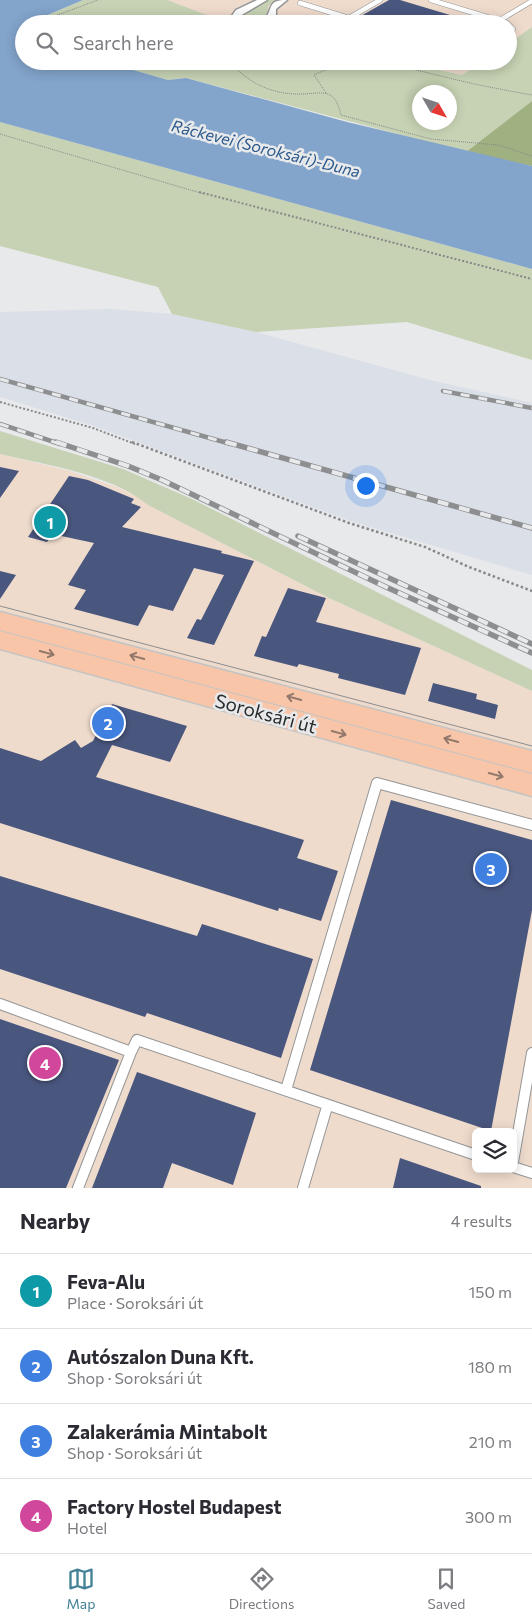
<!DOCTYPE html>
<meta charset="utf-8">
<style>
:root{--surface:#fff;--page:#f7f7f7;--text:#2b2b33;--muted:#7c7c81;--line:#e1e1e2;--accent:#438197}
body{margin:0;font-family:Commissioner,sans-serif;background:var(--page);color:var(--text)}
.controls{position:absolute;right:15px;bottom:15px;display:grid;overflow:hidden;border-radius:8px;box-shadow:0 2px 12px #0003}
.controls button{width:45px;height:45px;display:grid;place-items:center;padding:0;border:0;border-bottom:1px solid var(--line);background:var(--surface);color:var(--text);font:25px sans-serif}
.compass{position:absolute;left:412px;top:85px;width:45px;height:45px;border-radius:50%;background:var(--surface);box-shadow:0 2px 12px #0003;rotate:129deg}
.you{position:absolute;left:365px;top:485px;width:18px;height:18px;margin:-12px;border:4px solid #fff;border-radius:50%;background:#1a73e8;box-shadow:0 0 0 8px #1a73e833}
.badge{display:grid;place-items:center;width:32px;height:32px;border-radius:50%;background:var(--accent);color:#fff;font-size:16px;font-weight:700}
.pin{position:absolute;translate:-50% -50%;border:2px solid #fff;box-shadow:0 1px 5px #0006}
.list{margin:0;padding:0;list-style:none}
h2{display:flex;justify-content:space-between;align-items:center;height:65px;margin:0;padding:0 20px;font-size:21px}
h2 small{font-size:16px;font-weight:400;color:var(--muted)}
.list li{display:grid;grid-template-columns:32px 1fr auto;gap:15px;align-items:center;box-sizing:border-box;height:75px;padding:0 20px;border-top:1px solid var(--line)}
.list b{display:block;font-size:19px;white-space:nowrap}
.list p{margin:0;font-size:16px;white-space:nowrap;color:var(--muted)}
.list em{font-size:16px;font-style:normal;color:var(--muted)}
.icon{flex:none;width:28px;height:28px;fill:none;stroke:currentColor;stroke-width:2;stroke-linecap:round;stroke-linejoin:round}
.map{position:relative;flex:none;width:532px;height:1188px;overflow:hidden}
.search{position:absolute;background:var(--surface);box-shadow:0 2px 12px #0003;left:15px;right:15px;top:15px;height:55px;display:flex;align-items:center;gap:12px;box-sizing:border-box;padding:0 18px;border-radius:28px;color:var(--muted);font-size:19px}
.sheet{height:365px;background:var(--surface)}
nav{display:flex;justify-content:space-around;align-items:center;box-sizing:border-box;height:70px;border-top:1px solid var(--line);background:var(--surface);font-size:14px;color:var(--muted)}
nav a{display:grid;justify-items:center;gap:2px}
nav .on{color:var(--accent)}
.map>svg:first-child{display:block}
.built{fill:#dbdfe8}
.industrial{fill:#efdbcc;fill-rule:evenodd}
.green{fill:#c6d2b3;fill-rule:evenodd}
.forest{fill:#9fb081}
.water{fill:#83a4cb}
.building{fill:#49567e}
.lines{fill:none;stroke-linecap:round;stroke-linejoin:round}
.service-far1-casing{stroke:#959697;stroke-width:5.5}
.service-casing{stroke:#959697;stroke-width:12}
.minor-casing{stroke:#959697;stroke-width:3}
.primary-casing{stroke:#c3c4c4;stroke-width:3}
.path-far2{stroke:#878889;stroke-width:1;stroke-dasharray:1 1;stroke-linecap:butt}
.path-far1{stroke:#878889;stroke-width:2;stroke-dasharray:2 2;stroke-linecap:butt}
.path{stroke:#878889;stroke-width:2.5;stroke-dasharray:2.5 2.5;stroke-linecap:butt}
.service-far1{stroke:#fff;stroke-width:4.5}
.service{stroke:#fff;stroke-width:10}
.minor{fill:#fff;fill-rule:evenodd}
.primary{fill:#f8c5a8;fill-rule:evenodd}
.tram{stroke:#8d8e8f;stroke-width:1}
.rail-far1-casing{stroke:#8d8e8f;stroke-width:4.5}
.rail-casing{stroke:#8d8e8f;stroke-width:5.5}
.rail-far1{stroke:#e8e9eb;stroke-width:3;stroke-dasharray:9;stroke-linecap:butt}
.rail{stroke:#e8e9eb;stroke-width:4;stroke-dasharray:11;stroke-linecap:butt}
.oneway{stroke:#91786a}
.labels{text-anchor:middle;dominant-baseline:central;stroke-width:5;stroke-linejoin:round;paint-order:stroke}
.far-water-label{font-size:16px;font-style:italic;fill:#2b598c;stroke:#e8e9eb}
.street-label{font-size:19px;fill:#2a2b2b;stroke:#e8e9eb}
</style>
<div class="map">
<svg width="532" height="1188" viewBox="0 0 532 1188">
<rect width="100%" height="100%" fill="#e8e9eb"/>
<path class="built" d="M 111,309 L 172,314 L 256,332 L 430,380 L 532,403 L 532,575 L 350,521 L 94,426 L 0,397 L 0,312 Z"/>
<path class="industrial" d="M 166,0 L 532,0 L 532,27 L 508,44 L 508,24 L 197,24 L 211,17 Z
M 397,61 L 483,61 L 462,75 Z
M 0,454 L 70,471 L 117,487 L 138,497 L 148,505 L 329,598 L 532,691 L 532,1188 L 0,1188 ZM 476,1132 L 513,1132 L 513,1169 L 476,1169 Z"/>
<path class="green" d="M 83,0 L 167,0 L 212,17 L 197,24 L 37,24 L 38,19 Z
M 266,0 L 277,0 L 268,6 L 267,18 L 246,21 L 238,15 Z
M 532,27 L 532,101 L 466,152 L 186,78 L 168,80 L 102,61 L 191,61 L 200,64 L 207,61 L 397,61 L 462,75 L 483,61 L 508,61 L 508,44 ZM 420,92 L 450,92 L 450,122 L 420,122 Z
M 0,122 L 532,269 L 532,360 L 407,322 L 256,332 L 172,314 L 158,287 L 0,246 Z
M 0,431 L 123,469 L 192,499 L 532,670 L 532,691 L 329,598 L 148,505 C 111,474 46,465 0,454 Z"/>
<path class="forest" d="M 532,101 L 532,166 L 466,152 Z"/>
<path class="water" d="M 0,0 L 83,0 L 38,19 L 37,24 L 24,24 L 24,61 L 102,61 L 168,80 L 186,78 L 347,122 L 532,166 L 532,269 L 0,122 Z"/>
<path class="building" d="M 389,0 L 400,0 L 470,21 L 470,24 L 372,24 L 370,20 L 359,17 Z
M 0,467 L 19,471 L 0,498 Z
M 69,476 L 88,480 L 134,499 L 131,503 L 141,507 L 122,527 L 222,551 L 221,553 L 254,561 L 214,645 L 187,638 L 197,619 L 201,620 L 224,575 L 194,568 L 173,611 L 149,605 L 138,626 L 74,609 L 86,590 L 68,585 L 94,543 L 52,534 L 47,542 L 28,537 Z
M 0,571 L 16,575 L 0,599 Z
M 288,588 L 326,598 L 316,622 L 421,648 L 405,695 L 338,678 L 339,674 L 299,664 L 297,667 L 254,656 L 262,636 L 266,637 Z
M 433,683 L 477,694 L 476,699 L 498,705 L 495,719 L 428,701 Z
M 112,704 L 187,726 L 170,762 L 112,745 L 96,777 L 304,840 L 297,858 L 338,871 L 321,921 L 279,908 L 278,911 L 0,823 L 0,748 L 41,761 L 75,740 L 81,748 L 93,741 Z
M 391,800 L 532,840 L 532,910 L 491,1131 L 310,1070 Z
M 0,876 L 197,936 L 202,924 L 313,959 L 281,1058 L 147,1013 L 145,1017 L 0,969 Z
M 0,1019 L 119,1060 L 66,1188 L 0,1188 Z
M 137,1072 L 256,1113 L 233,1185 L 172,1163 L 163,1188 L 92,1188 Z
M 400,1158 L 481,1186 L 481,1188 L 393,1188 Z"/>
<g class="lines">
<defs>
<path id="service-far1" d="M 431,0 L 507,23 L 513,29 L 508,33
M 300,3 L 368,24
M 349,18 L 380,0
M 500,20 L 532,1"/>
<path id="service" d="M 0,1004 L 131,1052 L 78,1188
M 131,1052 L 137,1040 L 476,1155
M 286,1090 L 377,783 L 532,825
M 513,1162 L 532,1053
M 513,1167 L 532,1173
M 303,1188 L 327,1107"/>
<path id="minor" d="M 257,0 L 267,0 L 240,16 L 246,20 L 266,18 C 273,7 268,0 287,0 L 276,9 L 276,17 C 266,28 241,27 231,17 L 236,10 Z"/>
<path id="primary" d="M 0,612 L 532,751 L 532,773 L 0,630 Z
M 0,631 L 532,774 L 532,796 L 0,649 Z"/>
</defs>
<use href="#service-far1" class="service-far1-casing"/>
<use href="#service" class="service-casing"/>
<use href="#minor" class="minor-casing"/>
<use href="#primary" class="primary-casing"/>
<path class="path-far2" d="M 47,24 L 52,17 L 98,0
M 159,61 L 196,69 L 222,61
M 229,61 C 249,84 273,95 303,94 C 312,94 322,91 330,95 C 337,99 339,108 341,115 L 431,139 L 498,145 L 532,156
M 126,68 L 133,61
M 326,93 L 314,75 C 359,53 403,67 449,78 C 477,85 504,90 532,95
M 0,134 L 204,194"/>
<path class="path-far1" d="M 199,192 L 532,279
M 0,402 L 93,428 L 135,444"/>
<path class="path" d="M 132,442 L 349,523 L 425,547 L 469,567 L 532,591"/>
<use href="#service-far1" class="service-far1"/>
<use href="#service" class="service"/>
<use href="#minor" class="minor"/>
<use href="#primary" class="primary"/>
<path class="tram" d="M 0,606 L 532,746"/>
<defs>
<path id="rail-far1" d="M 0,379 L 231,444
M 443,391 L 532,408
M 0,424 L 60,444"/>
<path id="rail" d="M 56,442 L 128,466 L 162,480 L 386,587 L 532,653
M 226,442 L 532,528
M 298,536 L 532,644"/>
</defs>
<use href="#rail-far1" class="rail-far1-casing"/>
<use href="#rail" class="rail-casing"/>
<use href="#rail-far1" class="rail-far1"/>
<use href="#rail" class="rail"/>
</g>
<defs><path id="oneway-shaft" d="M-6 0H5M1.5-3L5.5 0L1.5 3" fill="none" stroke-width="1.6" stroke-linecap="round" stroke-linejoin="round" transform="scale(1.25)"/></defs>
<g class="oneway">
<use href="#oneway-shaft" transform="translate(47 653) rotate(15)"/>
<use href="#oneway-shaft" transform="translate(137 657) rotate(-165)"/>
<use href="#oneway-shaft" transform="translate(294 698) rotate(-165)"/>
<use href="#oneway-shaft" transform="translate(339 733) rotate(15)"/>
<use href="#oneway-shaft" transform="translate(451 740) rotate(-165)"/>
<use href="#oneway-shaft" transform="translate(496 775) rotate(15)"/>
</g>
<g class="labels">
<g class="far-water-label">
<text transform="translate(266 148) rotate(14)">Ráckevei (Soroksári)-Duna</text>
</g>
<g class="street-label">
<text transform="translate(266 713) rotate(15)">Soroksári út</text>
</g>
</g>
</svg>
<div class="controls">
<button><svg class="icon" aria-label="layers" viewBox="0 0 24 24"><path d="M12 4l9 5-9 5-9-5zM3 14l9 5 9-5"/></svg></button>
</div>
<svg class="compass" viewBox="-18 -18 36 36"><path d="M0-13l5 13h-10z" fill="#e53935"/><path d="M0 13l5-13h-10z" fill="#7c7c81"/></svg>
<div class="you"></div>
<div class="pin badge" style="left:50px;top:522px;background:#0f9aa8">1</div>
<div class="pin badge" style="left:108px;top:723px;background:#3f7fe0">2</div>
<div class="pin badge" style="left:491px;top:869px;background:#3f7fe0">3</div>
<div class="pin badge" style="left:45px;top:1063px;background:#d1479c">4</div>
<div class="search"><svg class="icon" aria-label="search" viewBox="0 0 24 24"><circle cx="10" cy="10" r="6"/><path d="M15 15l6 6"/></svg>Search here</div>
</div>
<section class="sheet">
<h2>Nearby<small>4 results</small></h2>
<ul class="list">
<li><span class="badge" style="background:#0f9aa8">1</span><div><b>Feva-Alu</b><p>Place · Soroksári út</p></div><em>150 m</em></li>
<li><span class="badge" style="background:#3f7fe0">2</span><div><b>Autószalon Duna Kft.</b><p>Shop · Soroksári út</p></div><em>180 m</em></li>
<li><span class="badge" style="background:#3f7fe0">3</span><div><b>Zalakerámia Mintabolt</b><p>Shop · Soroksári út</p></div><em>210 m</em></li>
<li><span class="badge" style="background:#d1479c">4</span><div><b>Factory Hostel Budapest</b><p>Hotel</p></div><em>300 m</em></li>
</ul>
</section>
<nav>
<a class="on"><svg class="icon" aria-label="map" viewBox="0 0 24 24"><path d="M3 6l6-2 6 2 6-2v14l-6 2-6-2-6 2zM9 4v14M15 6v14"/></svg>Map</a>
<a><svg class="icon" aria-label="directions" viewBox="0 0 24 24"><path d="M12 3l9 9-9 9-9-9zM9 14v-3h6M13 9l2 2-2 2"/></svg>Directions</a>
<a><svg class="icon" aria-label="saved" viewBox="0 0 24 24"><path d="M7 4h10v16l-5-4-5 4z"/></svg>Saved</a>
</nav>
